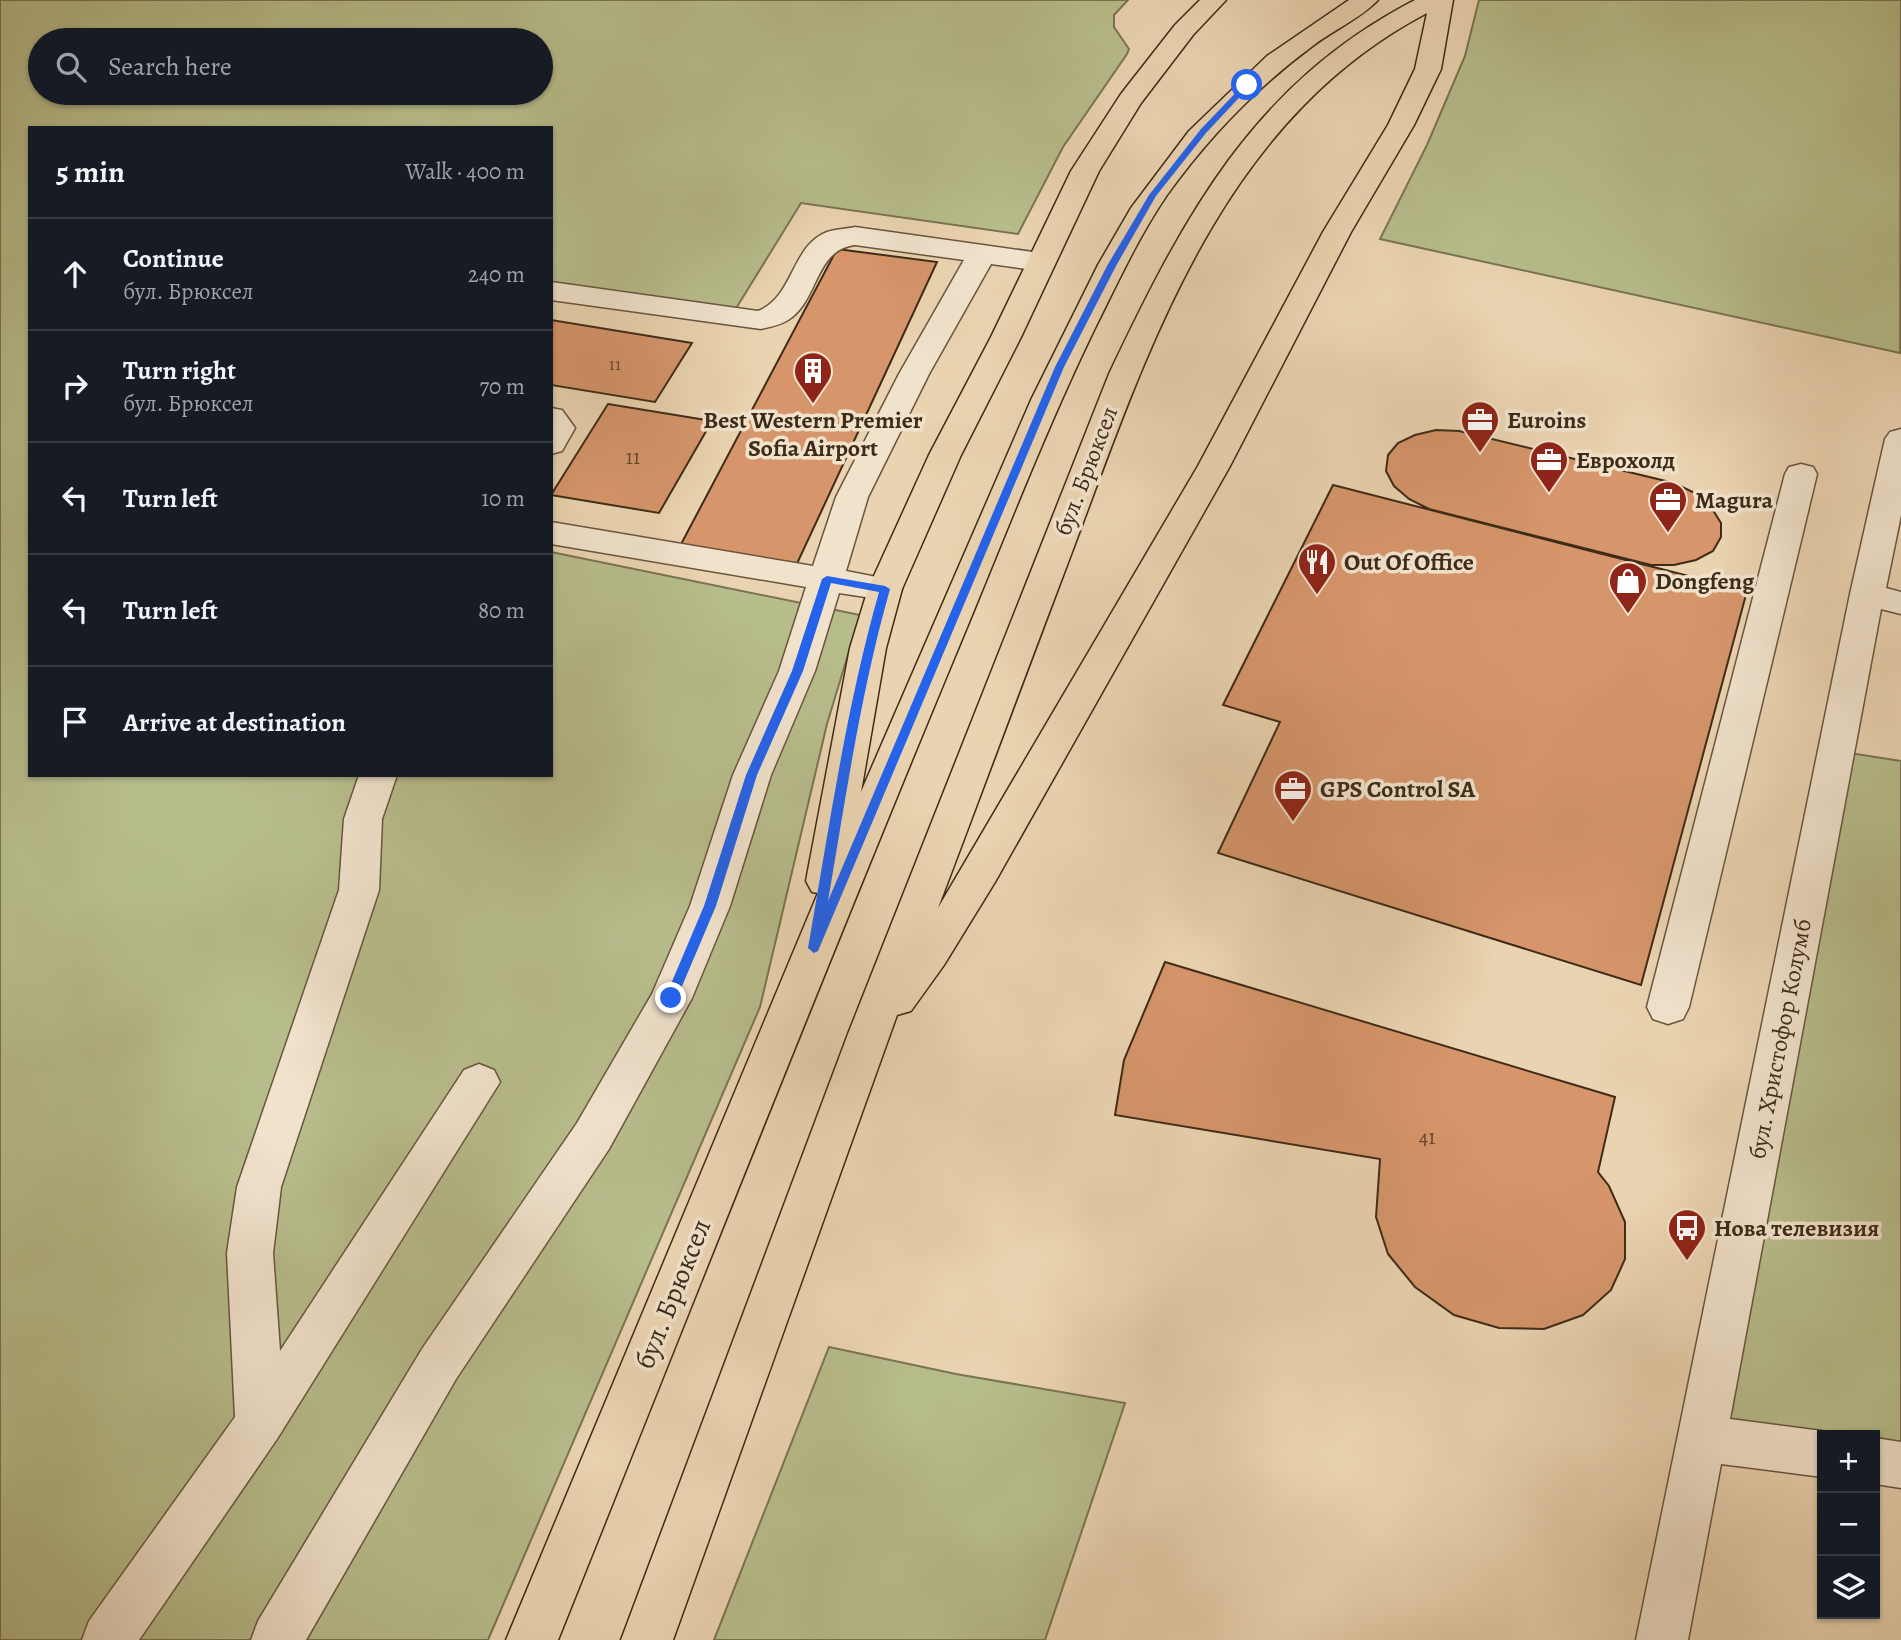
<!DOCTYPE html>
<meta charset="utf-8">
<style>
:root{--surface:#171b24;--page:#20242c;--text:#f1f3f6;--muted:#9ea1a6;--line:#363941}
body{margin:0;font-family:Alegreya,serif;background:var(--page);color:var(--text)}
.controls{position:absolute;right:21px;bottom:21px;display:grid;overflow:hidden;border-radius:0px;box-shadow:0 2px 5px #0004}
.controls button{width:63px;height:63px;display:grid;place-items:center;padding:0;border:0;border-bottom:2px solid var(--line);background:var(--surface);color:var(--text);font:35px sans-serif}
.stop{position:absolute;width:21px;height:21px;margin:-16px;border:5px solid #2563eb;border-radius:50%;background:#fff}
.stop.end{background:#2563eb;border-color:#fff;box-shadow:0 2px 7px #0008}
.list{margin:0;padding:0;list-style:none}
h2{display:flex;justify-content:space-between;align-items:center;height:91px;margin:0;padding:0 28px;font-size:30px}
h2 small{font-size:23px;font-weight:400;color:var(--muted)}
.list li{display:grid;grid-template-columns:46px 1fr auto;gap:21px;align-items:center;box-sizing:border-box;height:112px;padding:0 28px;border-top:2px solid var(--line)}
.list b{display:block;font-size:26px;white-space:nowrap}
.list p{margin:0;font-size:23px;white-space:nowrap;color:var(--muted)}
.list em{font-size:23px;font-style:normal;color:var(--muted)}
.icon{flex:none;width:38px;height:38px;fill:none;stroke:currentColor;stroke-width:2;stroke-linecap:round;stroke-linejoin:round}
.map{position:relative;flex:none;width:1901px;height:1640px;overflow:hidden}
.search{position:absolute;background:var(--surface);box-shadow:0 2px 5px #0004;left:28px;top:28px;width:525px;height:77px;display:flex;align-items:center;gap:18px;box-sizing:border-box;padding:0 24px;border-radius:38px;color:var(--muted);font-size:26px}
.panel{position:absolute;background:var(--surface);box-shadow:0 2px 5px #0004;left:28px;top:126px;width:525px;height:651px;border-radius:0px}
.map>svg:first-child{display:block}
.green{fill:#b7bc8b;stroke:#7a7452;stroke-width:2;fill-rule:evenodd}
.building{fill:#d6956b;stroke:#3e2b18;stroke-width:2}
.lines{fill:none;stroke-linecap:round;stroke-linejoin:round}
.minor-casing{stroke:#69553e;stroke-width:3}
.major-casing{stroke:#3e2b18;stroke-width:3}
.minor{fill:#f1e2cc;fill-rule:evenodd}
.major{fill:#ead3b0;fill-rule:evenodd}
.route{fill:#2563eb}
.labels{text-anchor:middle;dominant-baseline:central;stroke-width:7;stroke-linejoin:round;paint-order:stroke}
.far-number-label{font-size:18px;fill:#64462d}
.number-label{font-size:21px;fill:#64462d}
.poi-label{font-size:24px;font-weight:bold;fill:#3e2b18;stroke:#f1e2cc;text-anchor:start}
.street-label{font-size:24px;fill:#3e2b18;stroke:#f1e2cc}
.near-street-label{font-size:28px;fill:#3e2b18;stroke:#f1e2cc}
</style>
<div class="map">
<svg width="1901" height="1640" viewBox="0 0 1901 1640">
<rect width="100%" height="100%" fill="#ead3b0"/>
<filter id="stains"><feTurbulence type="fractalNoise" baseFrequency=".00286" numOctaves="4"/><feColorMatrix values="0 0 0 0 .2 0 0 0 0 .09 0 0 0 0 .02 0 0 0 .5 -.17"/></filter>
<radialGradient id="worn" r=".72"><stop offset=".6" stop-color="#630" stop-opacity="0"/><stop offset="1" stop-color="#630" stop-opacity=".3"/></radialGradient>
<path class="green" d="M 0,0 L 1128,0 L 1114,15 L 1114,27 L 1129,49 L 1127,54 L 1063,147 L 1018,234 L 801,203 L 735,310 L 551,283 L 551,128 L 30,128 L 30,775 L 551,775 L 551,552 L 860,615 L 827,724 L 760,1007 L 488,1640 L 0,1640 ZM 40,40 L 541,40 L 541,93 L 40,93 Z
M 1479,0 L 1901,0 L 1900,353 L 1380,239 L 1427,145 L 1465,56 Z
M 1837,751 L 1901,761 L 1901,1465 L 1875,1461 L 1875,1435 L 1822,1435 L 1822,1454 L 1700,1438 Z
M 829,1347 L 956,1374 L 1125,1403 L 1045,1640 L 714,1640 Z"/>
<path class="building" d="M 837,249 L 937,262 L 795,568 L 679,548 Z
M 551,320 L 692,343 L 655,402 L 551,385 Z
M 608,404 L 712,421 L 659,513 L 551,495 Z
M 1436,430 L 1459,431 L 1674,483 L 1695,493 L 1711,507 L 1721,523 L 1721,537 L 1713,551 L 1696,560 L 1674,565 L 1651,565 L 1429,509 L 1409,499 L 1394,486 L 1386,471 L 1388,455 L 1398,443 L 1415,435 Z
M 1333,485 L 1747,591 L 1641,985 L 1218,853 L 1280,722 L 1223,705 Z
M 1165,962 L 1615,1097 L 1598,1172 L 1609,1186 L 1625,1222 L 1625,1259 L 1611,1290 L 1583,1315 L 1544,1329 L 1499,1328 L 1454,1315 L 1415,1287 L 1388,1254 L 1376,1217 L 1380,1159 L 1115,1115 L 1124,1060 Z"/>
<g class="lines">
<defs>
<path id="minor" d="M 855,227 L 1040,253 L 1050,256 L 1054,262 L 1050,268 L 1040,271 L 991,264 L 929,374 L 868,497 L 846,571 L 897,581 L 902,589 L 897,597 L 885,600 L 839,593 L 815,671 L 771,775 L 730,906 L 692,998 L 609,1149 L 456,1379 L 306,1640 L 251,1640 L 258,1621 L 422,1349 L 577,1123 L 652,994 L 690,906 L 733,775 L 779,671 L 806,587 L 551,544 L 551,522 L 813,566 L 836,497 L 899,374 L 964,260 L 855,245 C 814,250 819,301 788,320 C 780,325 770,327 761,329 L 551,300 L 551,282 L 758,311 C 794,297 791,246 827,232 C 836,229 846,229 855,227 Z
M 551,408 L 562,410 L 575,428 L 562,451 L 551,454 Z
M 1901,429 L 1901,515 L 1886,588 L 1901,592 L 1901,614 L 1881,609 L 1730,1419 L 1822,1431 L 1833,1435 L 1822,1435 L 1822,1477 L 1721,1464 L 1688,1640 L 1636,1640 L 1850,594 L 1885,439 L 1890,432 Z
M 1801,464 L 1813,467 L 1817,474 L 1689,1007 L 1683,1019 L 1668,1024 L 1653,1019 L 1647,1007 L 1785,474 L 1789,467 Z
M 359,775 L 397,775 L 382,819 L 379,890 L 281,1187 L 273,1253 L 280,1351 L 464,1070 L 479,1064 L 494,1070 L 500,1082 L 277,1439 L 139,1640 L 82,1640 L 89,1621 L 235,1417 L 227,1253 L 237,1187 L 339,890 L 344,819 Z
M 1875,1438 L 1901,1442 L 1901,1488 L 1875,1484 Z"/>
<path id="major" d="M 1200,0 L 1226,0 L 1193,35 L 1141,103 L 1099,171 L 1021,337 L 961,455 L 902,589 L 886,648 L 861,792 L 1031,400 L 1098,265 L 1131,208 L 1189,131 L 1267,56 L 1349,0 L 1378,0 C 1360,19 1331,31 1310,48 C 1255,89 1207,139 1167,195 C 1139,236 1118,282 1096,326 C 1043,435 1000,549 953,661 C 818,986 689,1313 558,1640 L 506,1640 L 818,893 L 812,892 L 806,881 L 850,648 L 868,589 L 929,455 L 991,337 L 1071,171 L 1121,94 L 1175,25 Z
M 1415,0 L 1453,0 L 1441,69 L 1414,125 L 1351,232 L 1230,466 L 995,882 L 944,965 L 911,1011 L 897,1015 L 673,1640 L 621,1640 L 848,1034 L 1109,374 C 1184,216 1253,84 1415,0 ZM 1427,13 L 1415,69 L 1388,125 L 1323,232 L 1198,466 L 938,908 C 983,789 1027,670 1072,552 C 1149,347 1220,122 1427,13 Z"/>
</defs>
<use href="#minor" class="minor-casing"/>
<use href="#major" class="major-casing"/>
<use href="#minor" class="minor"/>
<use href="#major" class="major"/>
</g>
<path class="route" d="M 1245,83 L 1251,85 L 1206,133 L 1156,196 L 1116,266 L 1064,367 L 818,951 L 814,953 L 808,948 C 829,829 846,708 879,592 L 831,583 L 803,671 L 757,775 L 716,906 L 677,998 L 671,1002 L 666,1001 L 665,998 L 704,906 L 746,775 L 792,671 L 822,579 L 827,576 L 885,586 L 890,589 C 861,691 846,796 828,901 L 1055,367 L 1107,266 L 1149,195 L 1201,129 Z"/>
<defs>
<symbol id="building-pin" viewBox="-11 -11 22 30"><path d="M0 17L-7.5 6A9.5 9.5 0 1 1 7.5 6Z" fill="#8f2418" stroke="#f1e2cc"/><path d="M-4-6H4V6H1V3H-1V6H-4ZM-2.5-4.3h1.7v1.8h-1.7ZM.8-4.3h1.7v1.8H.8ZM-2.5-1h1.7V.8h-1.7ZM.8-1h1.7V.8H.8Z" fill="#fff"/></symbol>
<symbol id="office-pin" viewBox="-11 -11 22 30"><path d="M0 17L-7.5 6A9.5 9.5 0 1 1 7.5 6Z" fill="#8f2418" stroke="#f1e2cc"/><path d="M-6-3h4V-5.5h4V-3h4V5H-6ZM-1-4.5V-3h2v-1.5ZM-6 0V1H6V0Z" fill="#fff"/></symbol>
<symbol id="restaurant-pin" viewBox="-11 -11 22 30"><path d="M0 17L-7.5 6A9.5 9.5 0 1 1 7.5 6Z" fill="#8f2418" stroke="#f1e2cc"/><path d="M-5-6h1v4h1v-4h1v4h1v-4h1v5L-1.5 .5V6h-2V.5L-5-1ZM5-6V6H3V1.5H1.5Q1.5-4 5-6Z" fill="#fff"/></symbol>
<symbol id="shop-pin" viewBox="-11 -11 22 30"><path d="M0 17L-7.5 6A9.5 9.5 0 1 1 7.5 6Z" fill="#8f2418" stroke="#f1e2cc"/><path d="M-5-2.5h2.3a2.7 3.5 0 0 1 5.4 0H5L5.5 6h-11ZM-1.5-2.5h3a1.5 2.3 0 0 0-3 0Z" fill="#fff"/></symbol>
<symbol id="bus-pin" viewBox="-11 -11 22 30"><path d="M0 17L-7.5 6A9.5 9.5 0 1 1 7.5 6Z" fill="#8f2418" stroke="#f1e2cc"/><path d="M-5-6H5V4H4V6H2V4H-2V6H-4V4H-5ZM-3.5-4V0h7V-4ZM-3.5 1.2v1.5H-2V1.2ZM2 1.2v1.5H3.5V1.2Z" fill="#fff"/></symbol>
</defs>
<g fill-rule="evenodd">
<use href="#building-pin" x="791" y="349" width="44" height="60"/>
<use href="#office-pin" x="1458" y="398" width="44" height="60"/>
<use href="#office-pin" x="1527" y="438" width="44" height="60"/>
<use href="#office-pin" x="1646" y="478" width="44" height="60"/>
<use href="#restaurant-pin" x="1295" y="540" width="44" height="60"/>
<use href="#shop-pin" x="1606" y="559" width="44" height="60"/>
<use href="#office-pin" x="1271" y="767" width="44" height="60"/>
<use href="#bus-pin" x="1665" y="1206" width="44" height="60"/>
</g>
<g class="labels">
<g class="far-number-label">
<text x="615" y="364">11</text>
</g>
<g class="number-label">
<text x="633" y="457">11</text>
<text x="1427" y="1137">41</text>
</g>
<g class="poi-label">
<text x="813" y="420" text-anchor="middle">Best Western Premier<tspan x="813" dy="28">Sofia Airport</tspan></text>
<text x="1507" y="420">Euroins</text>
<text x="1576" y="460">Еврохолд</text>
<text x="1695" y="500">Magura</text>
<text x="1344" y="562">Out Of Office</text>
<text x="1655" y="581">Dongfeng</text>
<text x="1320" y="789">GPS Control SA</text>
<text x="1714" y="1228">Нова телевизия</text>
</g>
<g class="street-label">
<text transform="translate(1086 471) rotate(-69)">бул. Брюксел</text>
<text transform="translate(1780 1039) rotate(-79)">бул. Христофор Колумб</text>
</g>
<g class="near-street-label">
<text transform="translate(673 1294) rotate(-68)">бул. Брюксел</text>
</g>
</g>
<rect width="100%" height="100%" filter="url(#stains)"/>
<rect width="100%" height="100%" fill="url(#worn)"/>
</svg>
<div class="controls">
<button>+</button>
<button>−</button>
<button><svg class="icon" aria-label="layers" viewBox="0 0 24 24"><path d="M12 4l9 5-9 5-9-5zM3 14l9 5 9-5"/></svg></button>
</div>
<div class="stop" style="left:1247px;top:85px"></div>
<div class="stop end" style="left:671px;top:998px"></div>
<div class="search"><svg class="icon" aria-label="search" viewBox="0 0 24 24"><circle cx="10" cy="10" r="6"/><path d="M15 15l6 6"/></svg>Search here</div>
<section class="panel">
<h2>5 min<small>Walk · 400 m</small></h2>
<ul class="list">
<li><svg class="icon" aria-label="ahead" viewBox="0 0 24 24"><path d="M12 20V5M6 11l6-6 6 6"/></svg><div><b>Continue</b><p>бул. Брюксел</p></div><em>240 m</em></li>
<li><svg class="icon" aria-label="right" viewBox="0 0 24 24"><path d="M7 20v-9h11M14 6l5 5-5 5"/></svg><div><b>Turn right</b><p>бул. Брюксел</p></div><em>70 m</em></li>
<li><svg class="icon" aria-label="left" viewBox="0 0 24 24"><path d="M17 20v-9H6M10 6l-5 5 5 5"/></svg><div><b>Turn left</b></div><em>10 m</em></li>
<li><svg class="icon" aria-label="left" viewBox="0 0 24 24"><path d="M17 20v-9H6M10 6l-5 5 5 5"/></svg><div><b>Turn left</b></div><em>80 m</em></li>
<li><svg class="icon" aria-label="arrive" viewBox="0 0 24 24"><path d="M6 21V4h12l-3 4 3 4H6"/></svg><div><b>Arrive at destination</b></div></li>
</ul>
</section>
</div>
